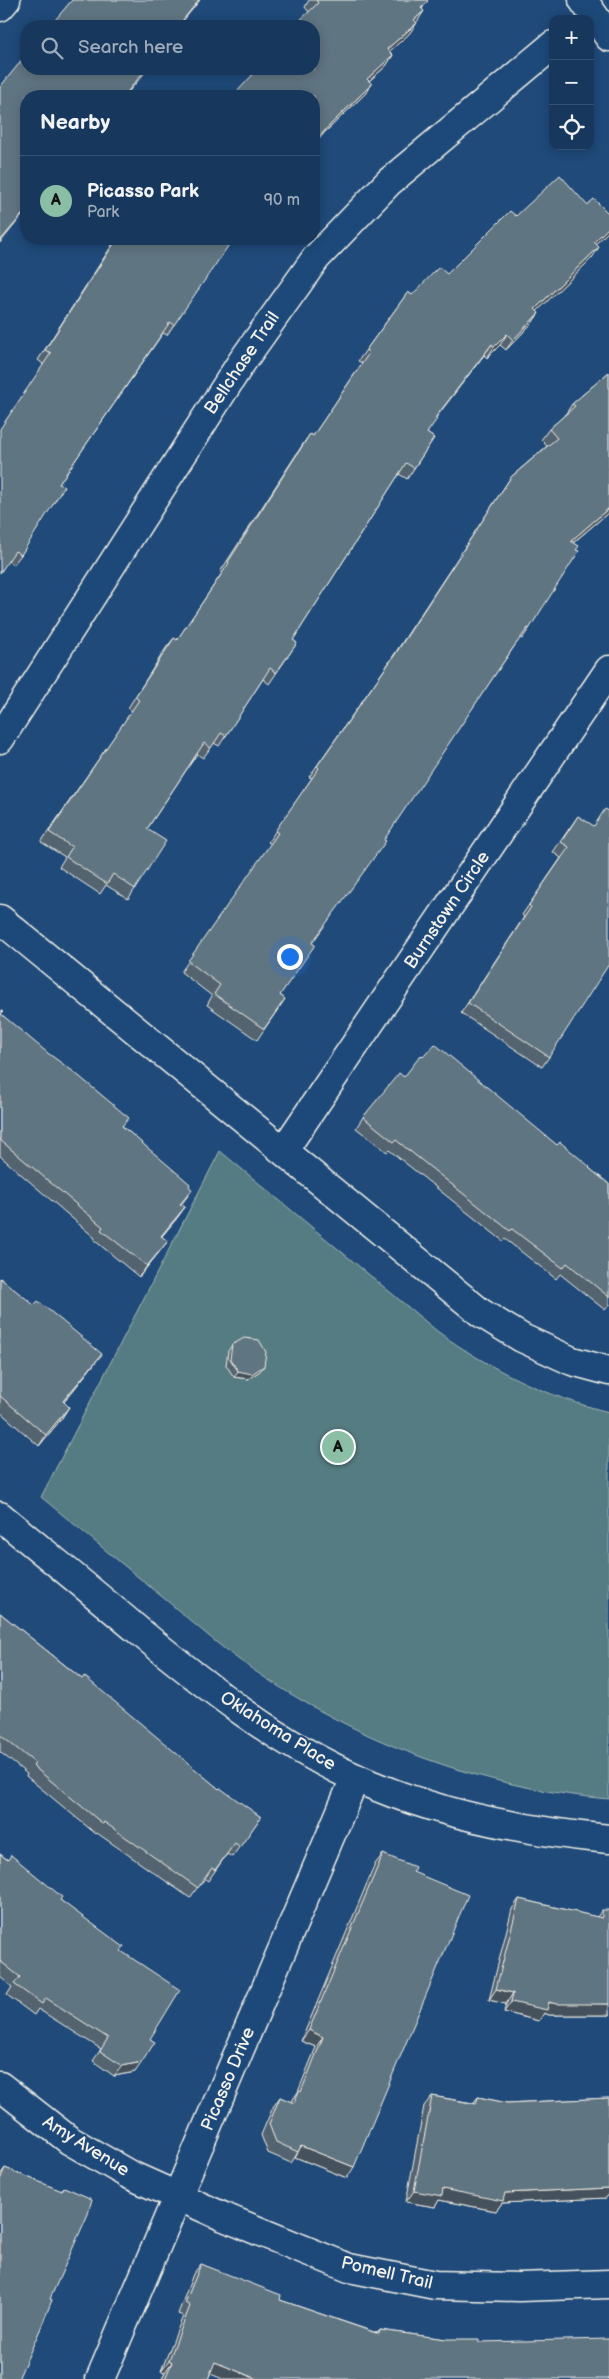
<!DOCTYPE html>
<meta charset="utf-8">
<style>
:root{--surface:#17385c;--page:#244365;--text:#f1f3f6;--muted:#9eacbb;--line:#365272;--accent:#8abfa5}
body{margin:0;font-family:"Balsamiq Sans",sans-serif;background:var(--page);color:var(--text)}
.controls{position:absolute;right:15px;top:15px;display:grid;overflow:hidden;border-radius:10px;box-shadow:0 2px 12px #0003}
.controls button{width:45px;height:45px;display:grid;place-items:center;padding:0;border:0;border-bottom:1px solid var(--line);background:var(--surface);color:var(--text);font:25px sans-serif}
.you{position:absolute;left:289px;top:956px;width:18px;height:18px;margin:-12px;border:4px solid #fff;border-radius:50%;background:#1a73e8;box-shadow:0 0 0 8px #1a73e833}
.badge{display:grid;place-items:center;width:32px;height:32px;border-radius:50%;background:var(--accent);color:#111;font-size:16px;font-weight:700}
.pin{position:absolute;translate:-50% -50%;border:2px solid #fff;box-shadow:0 1px 5px #0006}
.list{margin:0;padding:0;list-style:none}
h2{display:flex;justify-content:space-between;align-items:center;height:65px;margin:0;padding:0 20px;font-size:21px}
h2 small{font-size:16px;font-weight:400;color:var(--muted)}
.list li{display:grid;grid-template-columns:32px 1fr auto;gap:15px;align-items:center;box-sizing:border-box;height:90px;padding:0 20px;border-top:1px solid var(--line)}
.list b{display:block;font-size:19px;white-space:nowrap}
.list p{margin:0;font-size:16px;white-space:nowrap;color:var(--muted)}
.list em{font-size:16px;font-style:normal;color:var(--muted)}
.icon{flex:none;width:28px;height:28px;fill:none;stroke:currentColor;stroke-width:2;stroke-linecap:round;stroke-linejoin:round}
.map{position:relative;flex:none;width:609px;height:2379px;overflow:hidden}
.search{position:absolute;background:var(--surface);box-shadow:0 2px 12px #0003;left:20px;top:20px;width:300px;height:55px;display:flex;align-items:center;gap:12px;box-sizing:border-box;padding:0 18px;border-radius:20px;color:var(--muted);font-size:19px}
.panel{position:absolute;background:var(--surface);box-shadow:0 2px 12px #0003;left:20px;top:90px;width:300px;height:155px;border-radius:20px}
.map>svg:first-child{display:block}
.green{fill:#557c82;stroke:#a4b6b5}
.lines{fill:none;stroke-linecap:round;stroke-linejoin:round}
.minor-casing{stroke:#f4f1e8;stroke-width:31}
.minor{stroke:#1f4a7a;stroke-width:28}
.wall{fill:#536470;stroke:#f4f1e8}
.shaded-wall{fill:#44515b;stroke:#f4f1e8}
.building{fill:#617482;stroke:#f4f1e8}
.labels{text-anchor:middle;dominant-baseline:central;stroke-width:4;stroke-linejoin:round;paint-order:stroke}
.street-label{font-size:18px;fill:#f4f1e8;stroke:#1f4a7a}
</style>
<div class="map">
<svg width="609" height="2379" viewBox="0 0 609 2379">
<rect width="100%" height="100%" fill="#1f4a7a"/>
<filter id="ink" filterUnits="userSpaceOnUse"><feTurbulence type="fractalNoise" baseFrequency=".02" numOctaves="2"/><feDisplacementMap in="SourceGraphic" scale="10" xChannelSelector="R" yChannelSelector="G"/><feConvolveMatrix kernelMatrix="1 2 1 2 8 2 1 2 1" color-interpolation-filters="sRGB"/></filter>
<g filter="url(#ink)">
<path class="green" d="M 220,1151 L 437,1331 C 489,1369 547,1397 609,1412 L 609,1799 C 479,1788 359,1742 252,1669 C 224,1650 198,1627 172,1605 C 128,1569 85,1533 41,1497 Z"/>
<g class="lines">
<defs>
<path id="minor" d="M 583,0 L 609,37
M 0,7 L 6,0
M 0,739 L 241,363 L 316,258 L 389,182 L 553,45
M 0,919 L 481,1313 L 522,1338 L 572,1361 L 609,1371
M 284,1150 L 609,670
M 0,1516 C 47,1555 94,1593 140,1632 C 206,1686 277,1743 356,1778 C 435,1814 523,1831 609,1839
M 0,2086 L 69,2140 L 128,2174 L 224,2217 L 349,2268 L 435,2285 L 519,2287 L 609,2284
M 100,2379 L 355,1778"/>
</defs>
<use href="#minor" class="minor-casing"/>
<use href="#minor" class="minor"/>
</g>
<path class="wall" d="M 309,0 L 427,0 L 409,34 L 389,51 L 393,55 L 386,66 L 369,81 L 372,84 L 365,94 L 324,133 L 314,145 L 314,96 L 252,75 L 250,72 L 252,69 L 314,69 L 309,12 L 305,7 Z
M 587,205 L 609,214 L 609,231 L 596,243 L 592,258 L 537,311 L 539,313 L 532,323 L 506,350 L 500,345 L 487,358 L 484,355 L 435,418 L 427,433 L 434,438 L 407,479 L 399,474 L 293,640 L 297,643 L 269,684 L 263,679 L 219,746 L 214,743 L 203,758 L 197,754 L 147,829 L 135,889 L 128,899 L 106,885 L 100,894 L 59,867 L 65,857 L 41,842 L 132,711 L 128,708 L 166,648 L 174,638 L 177,640 L 222,573 L 220,572 L 303,444 L 310,434 L 313,436 L 362,363 L 358,361 L 408,292 L 412,295 L 447,274 L 516,216 Z
M 116,239 L 233,239 L 222,253 L 167,335 L 163,333 L 59,484 L 21,555 L 13,565 L 8,561 L 43,364 L 38,360 Z
M 609,372 L 609,512 L 573,543 L 529,629 L 522,639 L 520,638 L 312,943 L 280,995 L 285,999 L 257,1040 L 207,1005 L 212,996 L 181,972 L 271,844 L 268,842 L 312,778 L 309,777 L 386,667 L 511,477 L 547,446 L 541,440 L 549,429 L 565,415 L 572,404 Z
M 578,816 L 549,1057 L 542,1067 L 461,1013 L 524,917 L 522,915 L 561,858 L 553,852 Z
M 0,1010 L 1,1014 L 192,1190 L 181,1205 L 185,1207 L 177,1218 L 162,1236 L 160,1251 L 139,1277 L 94,1240 L 95,1238 L 0,1156 Z
M 404,1077 L 557,1145 L 589,1168 L 609,1184 L 609,1305 L 605,1310 L 560,1274 L 556,1279 L 505,1239 L 503,1241 L 389,1150 L 387,1152 L 356,1128 L 363,1117 Z
M 0,1278 L 94,1364 L 64,1402 L 62,1418 L 39,1446 L 0,1412 Z
M 232,1345 L 264,1366 L 260,1371 L 248,1379 L 234,1377 L 226,1365 L 228,1351 Z
M 0,1613 L 219,1789 L 261,1817 L 232,1857 L 227,1854 L 208,1881 L 204,1878 L 190,1898 L 97,1833 L 96,1834 L 26,1776 L 27,1774 L 0,1752 Z
M 0,1854 L 60,1900 L 121,1951 L 150,2039 L 135,2072 L 114,2076 L 93,2061 L 101,2049 L 38,2009 L 34,2015 L 7,1995 L 12,1987 L 0,1977 Z
M 383,1854 L 413,1872 L 347,2178 L 295,2157 L 291,2163 L 268,2153 L 261,2135 L 273,2107 L 280,2097 L 291,2102 L 298,2092 L 316,2047 L 301,2041 L 375,1864 Z
M 519,1899 L 597,1917 L 602,1910 L 609,2015 L 549,2015 L 544,2013 L 539,2021 L 504,2012 L 506,2004 L 489,2000 L 512,1909 Z
M 432,2096 L 473,2103 L 478,2097 L 507,2103 L 609,2098 L 609,2194 L 606,2198 L 502,2203 L 496,2211 L 439,2200 L 435,2207 L 406,2202 L 424,2106 Z
M 5,2168 L 61,2191 L 64,2187 L 50,2299 L 0,2379 L 0,2175 Z
M 201,2264 L 280,2300 L 377,2333 L 380,2330 L 446,2339 L 210,2374 L 208,2379 L 162,2379 L 165,2372 L 161,2371 L 183,2316 L 178,2314 L 193,2274 Z"/>
<path class="shaded-wall" d="M 199,0 L 200,0 L 179,26 L 178,26 Z
M 424,11 L 417,22 L 407,31 L 414,20 Z
M 417,23 L 409,34 L 380,60 L 387,49 Z
M 393,55 L 386,66 L 360,89 L 367,79 Z
M 146,69 L 148,69 L 125,96 L 124,96 Z
M 372,84 L 365,94 L 324,133 L 314,145 L 314,142 L 332,123 Z
M 26,210 L 26,211 L 0,243 L 0,241 Z
M 609,227 L 609,231 L 587,252 L 594,242 Z
M 599,247 L 592,258 L 528,320 L 535,309 Z
M 539,313 L 532,323 L 506,350 L 513,340 Z
M 507,334 L 500,345 L 487,358 L 494,347 Z
M 492,344 L 484,355 L 428,428 L 435,418 Z
M 609,508 L 608,513 L 563,551 L 571,541 Z
M 185,1207 L 177,1218 L 154,1246 L 161,1236 Z
M 168,1241 L 160,1251 L 139,1277 L 147,1266 Z
M 102,1354 L 94,1364 L 56,1412 L 63,1401 Z
M 264,1366 L 260,1371 L 248,1379 L 234,1377 L 238,1371 Z
M 69,1407 L 62,1418 L 39,1446 L 46,1435 Z
M 496,1989 L 513,1993 L 506,2004 L 489,2000 Z
M 511,2002 L 609,2004 L 609,2015 L 549,2015 L 544,2013 L 539,2021 L 504,2012 Z
M 309,2030 L 323,2037 L 316,2047 L 301,2041 Z
M 142,2062 L 135,2072 L 114,2076 L 122,2066 Z
M 301,2146 L 354,2167 L 347,2178 L 295,2157 L 298,2152 Z
M 609,2188 L 609,2194 L 606,2198 L 502,2203 L 496,2211 L 439,2200 L 435,2207 L 406,2202 L 414,2191 L 443,2189 L 505,2193 Z
M 169,2360 L 172,2362 L 165,2372 L 161,2371 Z
M 215,2362 L 257,2379 L 223,2379 L 208,2373 Z"/>
<path class="building" d="M 72,0 L 199,0 L 178,26 L 50,26 Z
M 316,0 L 427,0 L 428,1 L 421,8 L 424,11 L 414,20 L 417,23 L 387,49 L 393,55 L 367,79 L 372,84 L 332,123 L 314,142 L 314,96 L 233,96 L 258,69 L 314,69 L 314,26 L 294,26 L 318,3 Z
M 26,55 L 26,69 L 146,69 L 124,96 L 26,96 L 26,210 L 0,241 L 0,87 Z
M 560,175 L 587,205 L 594,199 L 609,214 L 609,227 L 594,242 L 599,247 L 535,309 L 539,313 L 513,340 L 507,334 L 494,347 L 492,344 L 435,418 L 437,419 L 427,433 L 434,438 L 414,468 L 406,463 L 293,640 L 297,643 L 276,673 L 270,668 L 226,736 L 221,733 L 211,748 L 204,743 L 147,829 L 166,841 L 135,889 L 113,874 L 107,884 L 66,857 L 72,847 L 49,832 L 139,700 L 135,697 L 174,638 L 177,640 L 229,563 L 228,562 L 310,434 L 313,436 L 369,353 L 366,350 L 408,292 L 412,295 L 439,267 L 447,274 L 510,211 L 516,216 Z
M 117,239 L 233,239 L 174,325 L 170,322 L 59,484 L 64,487 L 21,555 L 15,551 L 0,573 L 0,429 L 51,353 L 45,350 Z
M 609,372 L 609,508 L 571,541 L 579,546 L 576,550 L 579,551 L 529,629 L 528,628 L 513,648 L 384,840 L 386,841 L 312,943 L 315,945 L 280,995 L 285,999 L 264,1029 L 214,994 L 220,985 L 188,961 L 278,833 L 275,831 L 319,768 L 317,766 L 394,656 L 511,477 L 557,438 L 549,429 L 575,406 L 572,404 Z
M 605,809 L 609,811 L 609,964 L 549,1057 L 468,1003 L 531,907 L 529,905 L 569,847 L 561,842 L 578,816 L 594,826 Z
M 0,1010 L 3,1012 L 1,1014 L 49,1054 L 74,1072 L 129,1118 L 122,1126 L 190,1184 L 189,1186 L 192,1190 L 180,1204 L 185,1207 L 161,1236 L 168,1241 L 147,1266 L 101,1230 L 103,1227 L 0,1140 Z
M 435,1044 L 557,1145 L 560,1142 L 590,1167 L 589,1168 L 609,1184 L 609,1297 L 567,1263 L 563,1268 L 512,1229 L 510,1231 L 396,1140 L 394,1142 L 363,1117 L 399,1073 L 404,1077 L 421,1055 L 423,1057 Z
M 0,1278 L 34,1305 L 38,1301 L 102,1354 L 63,1401 L 69,1407 L 46,1435 L 0,1396 Z
M 244,1338 L 259,1340 L 266,1352 L 264,1366 L 252,1374 L 238,1371 L 230,1359 L 232,1345 Z
M 0,1613 L 82,1679 L 84,1676 L 219,1789 L 220,1788 L 261,1817 L 240,1847 L 235,1843 L 215,1870 L 212,1868 L 198,1888 L 104,1822 L 103,1824 L 33,1766 L 35,1763 L 0,1735 Z
M 0,1854 L 8,1860 L 11,1855 L 62,1897 L 60,1900 L 124,1947 L 121,1951 L 180,1990 L 150,2039 L 155,2042 L 142,2062 L 122,2066 L 100,2051 L 108,2038 L 46,1998 L 42,2004 L 14,1984 L 20,1977 L 0,1961 Z
M 383,1854 L 415,1867 L 413,1872 L 468,1895 L 354,2167 L 301,2146 L 298,2152 L 276,2142 L 269,2124 L 280,2097 L 294,2103 L 299,2091 L 301,2092 L 323,2037 L 309,2030 Z
M 519,1899 L 602,1918 L 602,1910 L 609,1910 L 609,2004 L 556,2004 L 549,2002 L 547,2010 L 511,2002 L 513,1993 L 496,1989 Z
M 432,2096 L 476,2104 L 478,2097 L 507,2103 L 609,2098 L 609,2188 L 505,2193 L 503,2201 L 443,2189 L 442,2196 L 414,2191 Z
M 5,2168 L 62,2191 L 64,2187 L 92,2199 L 88,2214 L 50,2299 L 52,2300 L 40,2330 L 18,2379 L 0,2379 L 0,2180 Z
M 201,2264 L 281,2295 L 280,2300 L 379,2334 L 380,2330 L 446,2339 L 479,2339 L 479,2342 L 609,2339 L 609,2379 L 257,2379 L 215,2362 L 208,2379 L 165,2379 L 172,2362 L 169,2360 L 190,2306 L 185,2303 Z"/>
</g>
<g class="labels">
<g class="street-label">
<text transform="translate(242 363) rotate(-56)">Bellchase Trail</text>
<text transform="translate(447 910) rotate(-56)">Burnstown Circle</text>
<text transform="translate(278 1731) rotate(32)">Oklahoma Place</text>
<text transform="translate(228 2079) rotate(-67)">Picasso Drive</text>
<text transform="translate(86 2146) rotate(32)">Amy Avenue</text>
<text transform="translate(387 2273) rotate(13)">Pomell Trail</text>
</g>
</g>
</svg>
<div class="controls">
<button>+</button>
<button>−</button>
<button><svg class="icon" aria-label="locate" viewBox="0 0 24 24"><circle cx="12" cy="12" r="6"/><path d="M12 2v4M12 18v4M2 12h4M18 12h4"/></svg></button>
</div>
<div class="you"></div>
<div class="pin badge" style="left:338px;top:1447px">A</div>
<div class="search"><svg class="icon" aria-label="search" viewBox="0 0 24 24"><circle cx="10" cy="10" r="6"/><path d="M15 15l6 6"/></svg>Search here</div>
<section class="panel">
<h2>Nearby<small></small></h2>
<ul class="list">
<li><span class="badge">A</span><div><b>Picasso Park</b><p>Park</p></div><em>90 m</em></li>
</ul>
</section>
</div>
